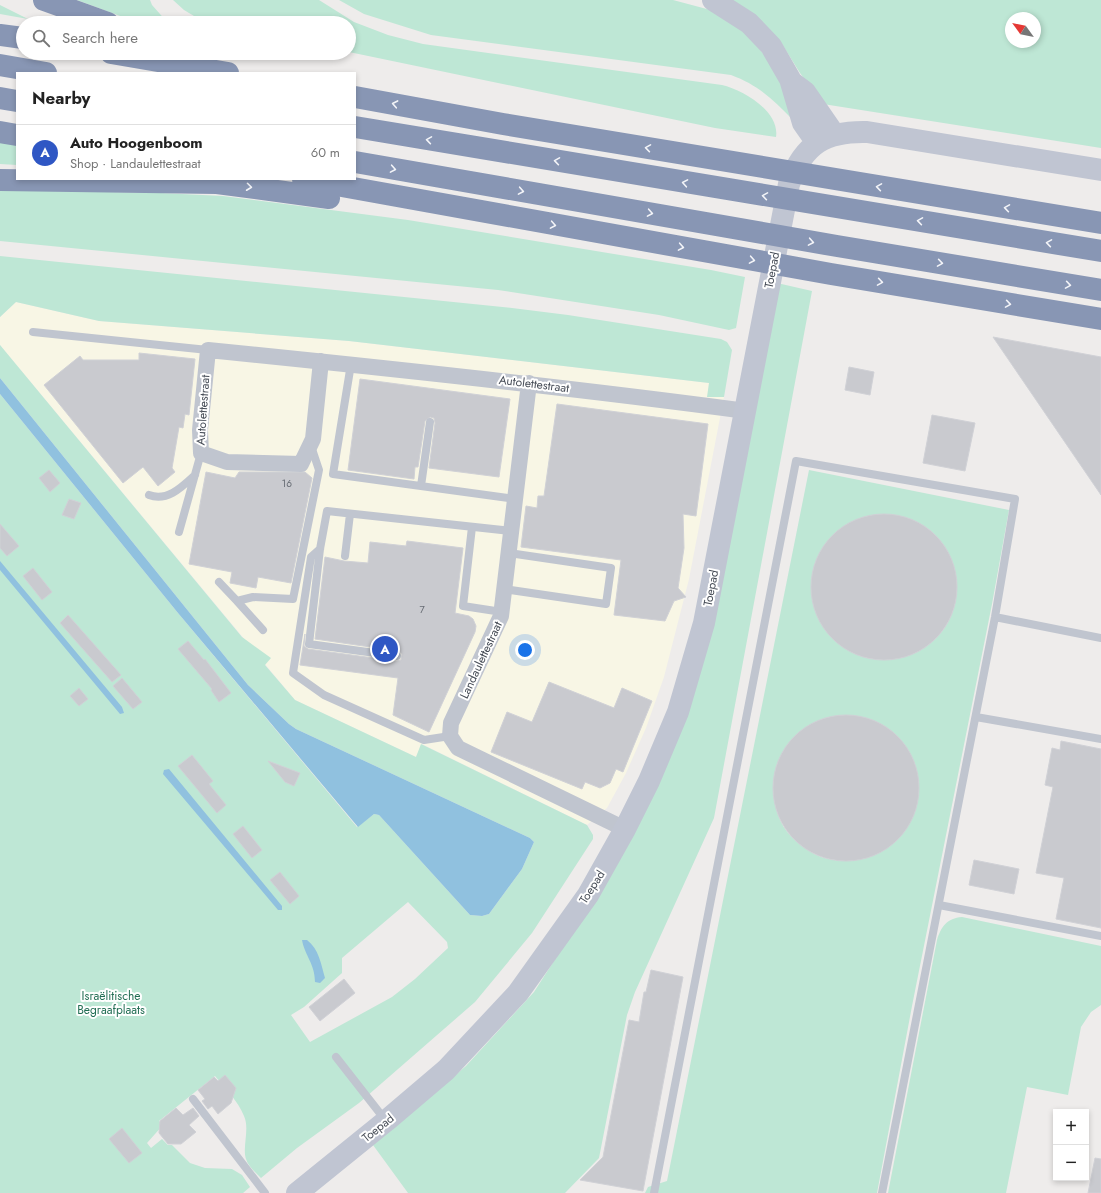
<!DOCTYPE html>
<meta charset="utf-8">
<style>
:root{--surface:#fff;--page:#f6f6f6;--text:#222;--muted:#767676;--line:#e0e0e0;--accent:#2f57c4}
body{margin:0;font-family:Jost,sans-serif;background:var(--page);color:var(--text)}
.controls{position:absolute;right:12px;bottom:12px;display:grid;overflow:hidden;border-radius:0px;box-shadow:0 2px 6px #0003}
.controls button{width:36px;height:36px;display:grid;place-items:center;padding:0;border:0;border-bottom:1px solid var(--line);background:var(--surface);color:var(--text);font:20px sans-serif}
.compass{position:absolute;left:1005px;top:12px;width:36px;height:36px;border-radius:50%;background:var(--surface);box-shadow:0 2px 6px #0003;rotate:303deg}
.you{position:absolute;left:525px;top:650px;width:14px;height:14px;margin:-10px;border:3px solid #fff;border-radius:50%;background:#1a73e8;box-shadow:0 0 0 6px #1a73e833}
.badge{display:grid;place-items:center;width:26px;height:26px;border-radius:50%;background:var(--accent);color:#fff;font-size:13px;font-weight:700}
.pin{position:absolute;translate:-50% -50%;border:2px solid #fff;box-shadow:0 1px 4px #0006}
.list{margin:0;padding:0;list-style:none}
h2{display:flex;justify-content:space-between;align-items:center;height:52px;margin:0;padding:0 16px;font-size:17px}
h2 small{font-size:13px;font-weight:400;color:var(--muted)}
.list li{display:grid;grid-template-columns:26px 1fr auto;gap:12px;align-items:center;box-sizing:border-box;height:56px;padding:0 16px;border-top:1px solid var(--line)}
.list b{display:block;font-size:15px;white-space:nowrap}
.list p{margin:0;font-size:13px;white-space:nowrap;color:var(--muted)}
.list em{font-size:13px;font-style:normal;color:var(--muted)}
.icon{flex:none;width:22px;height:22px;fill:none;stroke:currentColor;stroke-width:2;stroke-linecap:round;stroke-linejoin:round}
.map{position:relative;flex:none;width:1101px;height:1193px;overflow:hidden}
.search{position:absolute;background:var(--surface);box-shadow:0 2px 6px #0003;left:16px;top:16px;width:340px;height:44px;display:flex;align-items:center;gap:10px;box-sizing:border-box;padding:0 14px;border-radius:22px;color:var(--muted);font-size:15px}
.panel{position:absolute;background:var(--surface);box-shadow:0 2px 6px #0003;left:16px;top:72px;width:340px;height:108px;border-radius:0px}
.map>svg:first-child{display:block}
.commercial{fill:#f8f6e5}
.green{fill:#bee7d5;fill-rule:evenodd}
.water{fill:#90c1df}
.building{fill:#c9cacf;stroke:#d0d1d6}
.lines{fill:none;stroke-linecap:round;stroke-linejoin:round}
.lane{stroke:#c0c5cf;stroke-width:8}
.street{stroke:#c0c5cf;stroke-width:16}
.secondary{stroke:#c0c5d2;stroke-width:22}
.highway{stroke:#8896b4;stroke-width:22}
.oneway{stroke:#f3f4f8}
.labels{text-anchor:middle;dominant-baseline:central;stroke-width:4;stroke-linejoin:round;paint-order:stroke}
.number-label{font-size:10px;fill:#676c74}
.street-label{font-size:12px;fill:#464c56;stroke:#fff}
.park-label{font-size:12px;fill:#216d53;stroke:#fff}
</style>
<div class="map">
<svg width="1101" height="1193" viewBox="0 0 1101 1193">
<rect width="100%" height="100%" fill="#eeeceb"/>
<path class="commercial" d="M 16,302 L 99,321 L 349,341 L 709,383 L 708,397 L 724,397 L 689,579 L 664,677 L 646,728 L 626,773 L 607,808 L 587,825 L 422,744 L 416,757 L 295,700 L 0,345 L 0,317 Z"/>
<path class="green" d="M 77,0 L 150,0 L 152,5 L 168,23 L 139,23 Z
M 173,0 L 319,0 L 354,22 L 388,35 L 423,44 L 722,85 C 743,90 780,111 776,137 L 715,128 L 349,52 L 349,23 L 220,23 L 194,16 L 184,10 Z
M 339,0 L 673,0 L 718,12 L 744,28 L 777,72 L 793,120 C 773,99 758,85 731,75 L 431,35 L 364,14 Z
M 730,0 L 1101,0 L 1101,148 L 823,104 L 800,73 L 782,44 ZM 1011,18 L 1035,18 L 1035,42 L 1011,42 Z
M 0,5 L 28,19 L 0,14 Z
M 0,142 L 17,144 L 17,165 L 0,164 Z
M 0,190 L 161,193 L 223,196 L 408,220 L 711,270 L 745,277 L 736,328 L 729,330 L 659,315 L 498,290 L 0,241 Z
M 0,256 L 512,308 L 568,315 L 721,339 L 727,342 L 732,350 L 724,397 L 707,397 L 709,383 L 349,341 L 99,321 L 16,302 L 0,317 Z
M 777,283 L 812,291 L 714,818 L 635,992 L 627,1015 L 599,1158 L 565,1193 L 408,1193 L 373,1145 L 466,1066 L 534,992 L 624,852 L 683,725 Z
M 0,345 L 242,637 L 271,658 L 265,665 L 295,700 L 416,757 L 421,744 L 587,825 L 593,835 L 593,839 L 532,933 L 475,1002 L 359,1103 L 297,1148 L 261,1178 C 255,1172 248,1166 246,1159 C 242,1147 250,1129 244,1116 C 238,1101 225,1088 215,1076 L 159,1121 L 163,1125 L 147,1143 L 151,1148 L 162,1139 L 168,1145 L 172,1145 L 190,1163 L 205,1168 L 232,1169 L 242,1175 L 250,1187 L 243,1193 L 0,1193 L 0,394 L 178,613 L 357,827 L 374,814 L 379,815 L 470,915 L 482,916 L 489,914 L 522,869 L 534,842 L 530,838 L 296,729 L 289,724 L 248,685 L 0,378 ZM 408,902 L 447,942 L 448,948 L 415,979 L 392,997 L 310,1042 L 291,1015 L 304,1007 L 342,973 L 342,958 Z
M 809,470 L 1009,510 L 992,604 L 912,1006 L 877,1193 L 645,1193 L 648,1187 L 667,1181 ZM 882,514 C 898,516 912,518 925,527 C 934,532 942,542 947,551 C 972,598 946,651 894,659 C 879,661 863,659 850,651 C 835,642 823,630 817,613 C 803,574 820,536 859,519 C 866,516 875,515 882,514 ZM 843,715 C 859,717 873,719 887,728 C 897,734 904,745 910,755 C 934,800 904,853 855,860 C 840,862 824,860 811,852 C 796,843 784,832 778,815 C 765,775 781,737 820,720 C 827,717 836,716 843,715 Z
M 962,917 L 1101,946 L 1101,1005 L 1091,1012 L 1081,1027 L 1068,1095 L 1027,1087 L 1006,1193 L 888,1193 L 937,940 C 941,927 947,918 962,917 Z"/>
<path class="water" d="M 0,378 L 248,685 L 289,724 L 296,729 L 530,838 L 534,842 L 522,869 L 489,914 L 482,916 L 470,915 L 379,815 L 374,814 L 358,827 L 178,613 L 0,394 Z
M 0,561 L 122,707 L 124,713 L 120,714 L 0,570 Z
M 169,769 L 282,906 L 282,910 L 278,910 L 163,774 L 164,770 Z
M 302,940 L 307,940 C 319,949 321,964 325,978 L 320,983 L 315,982 C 315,964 305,956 302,940 Z"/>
<path class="building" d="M 993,337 L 1101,357 L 1101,495 Z
M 139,353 L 195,359 L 189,415 L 185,414 L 183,428 L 179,427 L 172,468 L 175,472 L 158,486 L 143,467 L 123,483 L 44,385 L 80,356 L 83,360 L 139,360 Z
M 849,367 L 874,372 L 870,395 L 845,390 Z
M 360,379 L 510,399 L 499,477 L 429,468 L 435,423 L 434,418 L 430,417 L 425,421 L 418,467 L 415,467 L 414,479 L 348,470 Z
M 557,404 L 708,424 L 696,516 L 683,514 L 684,548 L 678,588 L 686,597 L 674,601 L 665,621 L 614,615 L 621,560 L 521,547 L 526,506 L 537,508 L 538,496 L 544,496 Z
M 932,415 L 975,423 L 965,471 L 923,463 Z
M 49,470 L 60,483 L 50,492 L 39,478 Z
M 206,472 L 235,478 L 239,472 L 305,472 L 312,478 L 291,583 L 258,577 L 256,588 L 230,583 L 232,572 L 189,564 Z
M 69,499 L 81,503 L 74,519 L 62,515 Z
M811 587a73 73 0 1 1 146 0a73 73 0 1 1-146 0Z
M 0,524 L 19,546 L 7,556 L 0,548 Z
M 407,541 L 463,548 L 455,613 L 469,616 L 473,619 L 476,626 L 475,632 L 429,732 L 393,715 L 398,678 L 300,665 L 305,634 L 304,646 L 308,649 L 396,661 L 401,660 L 402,654 L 398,651 L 315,639 L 325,557 L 344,561 L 368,563 L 370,542 L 406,546 Z
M 33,568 L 52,592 L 42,600 L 23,576 Z
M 68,615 L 121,675 L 112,682 L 60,623 Z
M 188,641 L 204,660 L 205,659 L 231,693 L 219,702 L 211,690 L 212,689 L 178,649 Z
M 122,678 L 142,702 L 133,709 L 113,686 Z
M 549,682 L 614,708 L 622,688 L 652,701 L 623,772 L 616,769 L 610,783 L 600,788 L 585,782 L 582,789 L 491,752 L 507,712 L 532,722 Z
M 79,688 L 88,699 L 79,706 L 70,696 Z
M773 788a73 73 0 1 1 146 0a73 73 0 1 1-146 0Z
M 1061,741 L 1101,749 L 1101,928 L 1056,919 L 1064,878 L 1036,873 L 1053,787 L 1045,785 L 1052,748 L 1060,750 Z
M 192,755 L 213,781 L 209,784 L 226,805 L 217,813 L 178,766 Z
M 268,761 L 300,773 L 294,786 L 285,782 Z
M 243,826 L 262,850 L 252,858 L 233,834 Z
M 974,860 L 1019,869 L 1014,894 L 969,885 Z
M 280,872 L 299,896 L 290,904 L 270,880 Z
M 651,970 L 683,977 L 643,1191 L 580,1180 L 603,1157 L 629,1020 L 639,1022 L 644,992 L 646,992 Z
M 344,979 L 355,993 L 320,1021 L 309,1007 Z
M 225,1075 L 236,1088 L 231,1103 L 218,1114 L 212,1106 L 208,1109 L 202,1101 L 205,1099 L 198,1090 L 214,1077 L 218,1081 Z
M 176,1108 L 183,1115 L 193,1108 L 199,1116 L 189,1125 L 196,1132 L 181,1144 L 168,1144 L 159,1133 L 160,1121 Z
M 122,1128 L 142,1153 L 129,1163 L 109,1139 Z
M 1095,1158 L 1101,1159 L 1101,1193 L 1088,1193 Z"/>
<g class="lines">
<path class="lane" d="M 33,332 L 208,350
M 351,364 L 333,474 L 515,499
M 421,486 L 430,422
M 149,495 C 167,502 182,487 195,475
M 472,527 L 463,606 L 502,612
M 179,532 L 201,453
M 320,549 L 311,557 L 293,673 L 324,695 L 424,740 L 450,736
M 345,556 L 350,514
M 219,582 L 237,601 L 253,597 L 293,599 L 319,470 L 311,446
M 504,589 L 606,604 L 611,568 L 509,553
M 237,601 L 263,630
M 995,617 L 1101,638
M 397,656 L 309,644 L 320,549 L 327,511 L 511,531
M 976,717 L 1101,739
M 939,905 L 1101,936
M 336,1057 L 386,1121
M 193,1099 L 265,1193
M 654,1193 L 796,461 L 1015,499 L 995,617 L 882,1193"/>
<path class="street" d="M 321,361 L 313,439 L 301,464 L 227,462 L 201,453 L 200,430 L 208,350 C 387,368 567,387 746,411
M 529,383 L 501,616 L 451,723 L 450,736 L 458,748 L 625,829"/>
<path class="secondary" d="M 713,0 L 749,23 L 771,46 L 790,79 L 803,123 L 817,143
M 793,83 L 805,92 L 834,134
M 297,1193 L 386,1121 L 446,1070 L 518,993 L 588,895 L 625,829 L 649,781 L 678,712 L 704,623 L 789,184 C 804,143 826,131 867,132 L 1101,170"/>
<path class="highway" d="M 44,0 L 108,23
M 0,35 L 23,38
M 111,53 L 228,73
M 0,65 L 46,73
M 355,97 L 503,124 L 1101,223
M 0,98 L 17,101
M 355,127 L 1101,251
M 0,132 L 17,135
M 355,162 L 837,246 L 1101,290
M 303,179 L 831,274 L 1101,319
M 0,180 L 217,183 L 329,198"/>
</g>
<defs><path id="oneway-chevron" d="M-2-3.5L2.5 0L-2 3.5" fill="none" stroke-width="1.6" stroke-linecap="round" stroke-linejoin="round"/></defs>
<g class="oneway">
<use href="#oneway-chevron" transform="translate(395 104) rotate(-169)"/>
<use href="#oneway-chevron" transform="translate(429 140) rotate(-171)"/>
<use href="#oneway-chevron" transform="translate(648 148) rotate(-171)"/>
<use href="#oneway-chevron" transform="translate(557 161) rotate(-171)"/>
<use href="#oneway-chevron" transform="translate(393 169) rotate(10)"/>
<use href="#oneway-chevron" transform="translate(685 183) rotate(-170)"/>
<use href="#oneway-chevron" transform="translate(249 187) rotate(7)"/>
<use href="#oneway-chevron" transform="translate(879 187) rotate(-171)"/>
<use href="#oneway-chevron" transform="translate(521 191) rotate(10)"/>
<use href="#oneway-chevron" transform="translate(765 196) rotate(-171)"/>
<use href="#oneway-chevron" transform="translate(1007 208) rotate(-171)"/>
<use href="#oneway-chevron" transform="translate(650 213) rotate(10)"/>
<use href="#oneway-chevron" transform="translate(920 221) rotate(-171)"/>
<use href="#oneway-chevron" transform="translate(553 225) rotate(10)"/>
<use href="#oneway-chevron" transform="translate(811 242) rotate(10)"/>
<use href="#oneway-chevron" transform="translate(1049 243) rotate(-171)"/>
<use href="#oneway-chevron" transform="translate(681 247) rotate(10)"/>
<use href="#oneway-chevron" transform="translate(752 260) rotate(10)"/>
<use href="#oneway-chevron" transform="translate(940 263) rotate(9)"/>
<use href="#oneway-chevron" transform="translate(880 282) rotate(9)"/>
<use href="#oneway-chevron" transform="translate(1068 285) rotate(9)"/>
<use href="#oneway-chevron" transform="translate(1008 304) rotate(9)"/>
</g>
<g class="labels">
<g class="number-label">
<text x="287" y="483">16</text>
<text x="422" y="609">7</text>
</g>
<g class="street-label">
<text transform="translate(772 270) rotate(-79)">Toepad</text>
<text transform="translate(534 384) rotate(7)">Autolettestraat</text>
<text transform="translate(203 410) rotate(-86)">Autolettestraat</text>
<text transform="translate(711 588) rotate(-79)">Toepad</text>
<text transform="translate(481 660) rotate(-65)">Landaulettestraat</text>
<text transform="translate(592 887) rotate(-58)">Toepad</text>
<text transform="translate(378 1128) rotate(-39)">Toepad</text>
</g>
<g class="park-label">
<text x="111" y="996">Israëlitische<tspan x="111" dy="14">Begraafplaats</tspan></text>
</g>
</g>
</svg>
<div class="controls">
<button>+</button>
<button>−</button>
</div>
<svg class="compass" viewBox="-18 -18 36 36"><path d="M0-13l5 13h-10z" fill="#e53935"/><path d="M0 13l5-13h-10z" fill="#767676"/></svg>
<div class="you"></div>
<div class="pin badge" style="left:385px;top:649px">A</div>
<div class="search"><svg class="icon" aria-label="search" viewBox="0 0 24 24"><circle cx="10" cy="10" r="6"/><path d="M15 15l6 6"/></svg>Search here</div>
<section class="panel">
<h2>Nearby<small></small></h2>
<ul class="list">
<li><span class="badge">A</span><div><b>Auto Hoogenboom</b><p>Shop · Landaulettestraat</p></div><em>60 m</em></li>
</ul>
</section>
</div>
